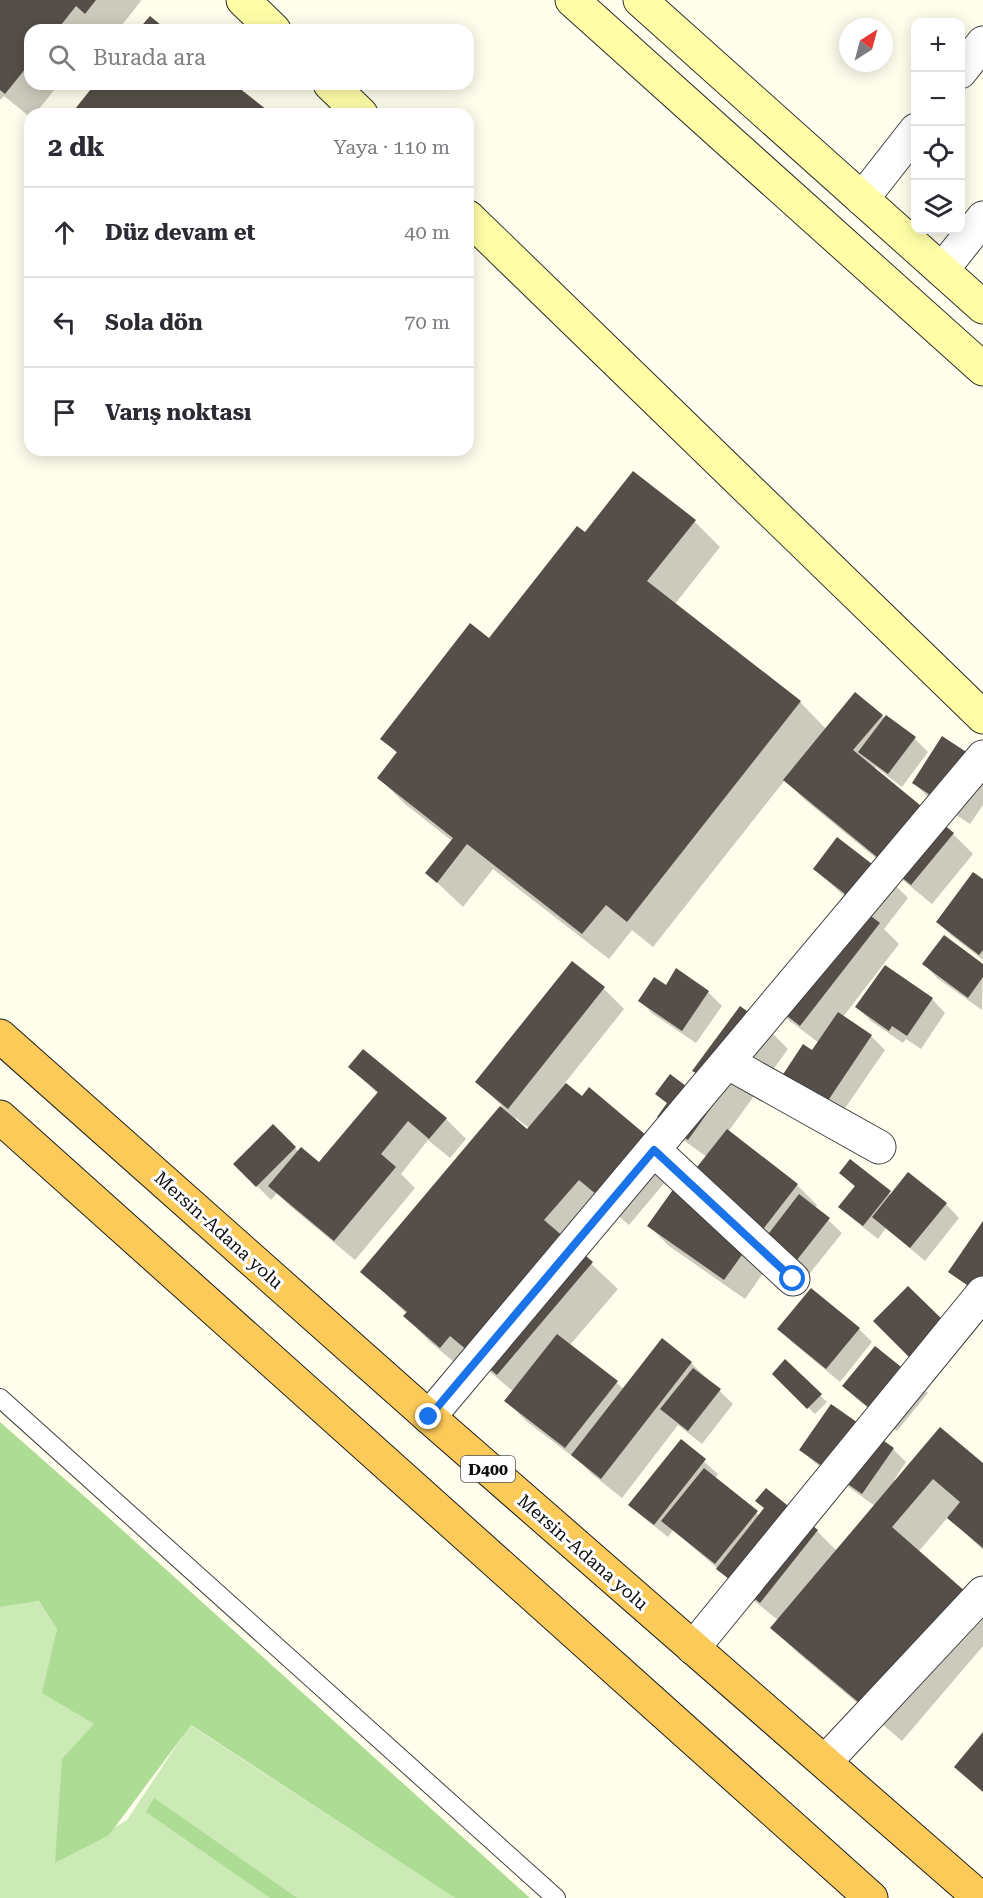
<!DOCTYPE html>
<html lang="tr">
<meta charset="utf-8">
<style>
:root{--surface:#fff;--page:#f2f2f3;--text:#2b2b33;--muted:#7c7c81;--line:#e1e1e2}
body{margin:0;font-family:"Roboto Serif",serif;background:var(--page);color:var(--text)}
.controls{position:absolute;right:18px;top:18px;display:grid;overflow:hidden;border-radius:12px;box-shadow:0 3px 15px #0003}
.controls button{width:54px;height:54px;display:grid;place-items:center;padding:0;border:0;border-bottom:2px solid var(--line);background:var(--surface);color:var(--text);font:30px sans-serif}
.compass{position:absolute;left:839px;top:18px;width:54px;height:54px;border-radius:50%;background:var(--surface);box-shadow:0 3px 15px #0003;rotate:36deg}
.stop{position:absolute;width:18px;height:18px;margin:-14px;border:4px solid #1a73e8;border-radius:50%;background:#fff}
.stop.end{background:#1a73e8;border-color:#fff;box-shadow:0 2px 6px #0008}
.list{margin:0;padding:0;list-style:none}
h2{display:flex;justify-content:space-between;align-items:center;height:78px;margin:0;padding:0 24px;font-size:26px}
h2 small{font-size:20px;font-weight:400;color:var(--muted)}
.list li{display:grid;grid-template-columns:39px 1fr auto;gap:18px;align-items:center;box-sizing:border-box;height:90px;padding:0 24px;border-top:2px solid var(--line)}
.list b{display:block;font-size:22px;white-space:nowrap}
.list em{font-size:20px;font-style:normal;color:var(--muted)}
.icon{flex:none;width:33px;height:33px;fill:none;stroke:currentColor;stroke-width:2;stroke-linecap:round;stroke-linejoin:round}
.map{position:relative;flex:none;width:983px;height:1898px;overflow:hidden}
.search{position:absolute;background:var(--surface);box-shadow:0 3px 15px #0003;left:24px;top:24px;width:450px;height:66px;display:flex;align-items:center;gap:15px;box-sizing:border-box;padding:0 21px;border-radius:18px;color:var(--muted);font-size:22px}
.panel{position:absolute;background:var(--surface);box-shadow:0 3px 15px #0003;left:24px;top:108px;width:450px;height:348px;border-radius:18px}
.map>svg:first-child{display:block}
.green{fill:#cbeab5}
.forest{fill:#addc94}
.shadow{fill:#0003;fill-rule:evenodd}
.building{fill:#564f49}
.lines{fill:none;stroke-linecap:round;stroke-linejoin:round}
.service-casing{stroke:#404040;stroke-width:20}
.minor-casing{stroke:#404040;stroke-width:35}
.secondary-casing{stroke:#2f2f2f;stroke-width:35}
.trunk-casing{stroke:#1e1e1e;stroke-width:35}
.service{stroke:#fff;stroke-width:18}
.minor{stroke:#fff;stroke-width:33}
.secondary{stroke:#fffea7;stroke-width:33}
.trunk{stroke:#fbca58;stroke-width:33}
.route{stroke:#1a73e8;stroke-width:8}
.labels{text-anchor:middle;dominant-baseline:central;stroke-width:6;stroke-linejoin:round;paint-order:stroke}
.shield{fill:#fff;stroke:#565656;stroke-width:1.5}
.shield-label{font-size:16px;font-weight:bold;fill:#0d0d0d}
.street-label{font-size:18px;fill:#0d0d0d;stroke:#fff}
</style>
<div class="map">
<svg width="983" height="1898" viewBox="0 0 983 1898">
<rect width="100%" height="100%" fill="#fffdec"/>
<path class="green" d="M 39,1601 L 57,1629 L 43,1693 L 94,1724 L 55,1863 L 127,1820 L 190,1725 L 455,1898 L 0,1898 L 0,1607 Z"/>
<path class="forest" d="M 0,1422 L 109,1518 L 530,1898 L 455,1898 L 191,1725 L 109,1835 L 55,1863 L 62,1759 L 94,1724 L 42,1693 L 57,1629 L 39,1601 L 0,1607 Z
M 154,1798 L 297,1898 L 270,1898 L 146,1812 Z"/>
<path class="shadow" d="M 0,0 L 140,0 L 141,1 L 118,30 L 30,30 L 30,84 L 59,84 L 35,114 L 30,114 L 30,117 L 4,96 L 0,100 Z
M 695,522 L 720,547 L 675,604 L 800,702 L 826,729 L 882,716 L 915,739 L 928,752 L 902,787 L 876,767 L 874,769 L 953,834 L 973,854 L 932,904 L 805,800 L 785,780 L 653,947 L 632,930 L 609,959 L 493,869 L 463,907 L 427,873 L 452,841 L 405,804 L 379,778 L 398,754 L 382,738 L 489,640 L 585,534 Z
M 983,765 L 983,805 L 970,824 L 927,796 L 913,782 Z
M 815,869 L 888,878 L 908,898 L 884,929 L 899,944 L 843,1017 L 871,1036 L 885,1050 L 835,1123 L 812,1053 L 819,1043 L 786,1018 L 766,998 L 845,897 Z
M 983,881 L 983,960 L 952,936 L 938,922 Z
M 572,963 L 604,989 L 624,1009 L 565,1083 L 582,1098 L 677,1168 L 629,1225 L 605,1204 L 571,1245 L 618,1289 L 570,1345 L 624,1389 L 691,1363 L 733,1404 L 702,1444 L 678,1425 L 622,1498 L 593,1475 L 580,1462 L 526,1421 L 506,1401 L 514,1392 L 477,1361 L 467,1373 L 430,1342 L 405,1316 L 407,1314 L 362,1272 L 502,1106 L 477,1082 ZM 516,1118 L 529,1128 L 527,1131 L 515,1120 Z
M 924,964 L 983,965 L 982,1010 L 937,978 Z
M 666,987 L 708,992 L 722,1006 L 696,1043 L 653,1014 L 639,1000 Z
M 932,999 L 945,1013 L 921,1049 L 906,1039 L 903,1043 L 871,1021 L 857,1007 Z
M 768,1029 L 788,1049 L 728,1132 L 797,1185 L 817,1205 L 815,1208 L 842,1233 L 807,1277 L 773,1259 L 745,1299 L 669,1246 L 649,1226 L 745,1233 L 707,1157 L 679,1137 L 668,1104 L 657,1094 L 687,1088 Z
M 350,1067 L 446,1119 L 466,1139 L 450,1158 L 428,1140 L 401,1174 L 415,1188 L 355,1260 L 290,1206 L 277,1193 L 271,1200 L 235,1164 L 273,1126 L 299,1152 L 319,1164 L 378,1094 Z
M 841,1173 L 892,1195 L 946,1204 L 959,1218 L 925,1261 L 886,1228 L 878,1239 L 854,1220 L 840,1207 L 856,1188 Z
M 779,1329 L 859,1329 L 872,1342 L 840,1382 L 792,1342 Z
M 785,1361 L 827,1402 L 815,1414 L 774,1374 Z
M 914,1380 L 928,1393 L 897,1431 L 858,1400 L 844,1386 Z
M 681,1441 L 718,1474 L 715,1479 L 760,1516 L 765,1509 L 766,1491 L 817,1531 L 837,1551 L 875,1506 L 815,1463 L 801,1450 L 893,1449 L 906,1462 L 894,1480 L 896,1482 L 983,1465 L 983,1550 L 948,1517 L 919,1551 L 983,1610 L 983,1646 L 902,1741 L 798,1653 L 772,1628 L 778,1620 L 738,1588 L 717,1568 L 673,1530 L 668,1537 L 644,1518 L 630,1505 Z"/>
<path class="building" d="M 0,0 L 96,0 L 85,14 L 76,6 L 57,30 L 30,30 L 30,63 L 5,94 L 0,90 Z
M 150,16 L 167,30 L 138,30 Z
M 95,84 L 234,84 L 272,114 L 71,114 Z
M 633,471 L 696,520 L 647,581 L 801,701 L 627,922 L 606,905 L 582,934 L 467,844 L 437,883 L 425,873 L 453,838 L 377,778 L 397,752 L 380,739 L 470,623 L 489,638 L 577,526 L 585,532 Z
M 855,692 L 883,715 L 853,750 L 954,833 L 911,885 L 783,780 Z
M 886,715 L 916,737 L 888,774 L 858,752 Z
M 942,736 L 983,763 L 956,812 L 912,783 Z
M 837,837 L 889,877 L 863,910 L 880,923 L 800,1026 L 764,998 L 845,894 L 813,869 Z
M 973,872 L 983,879 L 983,950 L 979,955 L 936,922 Z
M 944,935 L 983,964 L 983,977 L 968,998 L 922,964 Z
M 572,961 L 605,987 L 508,1109 L 475,1082 Z
M 885,965 L 933,998 L 907,1036 L 892,1026 L 889,1031 L 855,1007 Z
M 676,968 L 709,991 L 682,1031 L 638,1001 L 654,977 L 666,985 Z
M 740,1006 L 769,1027 L 688,1140 L 657,1117 L 667,1103 L 655,1094 L 670,1074 L 686,1086 L 696,1073 L 692,1071 Z
M 838,1012 L 872,1035 L 821,1111 L 778,1082 L 803,1044 L 812,1050 Z
M 363,1049 L 447,1118 L 429,1139 L 408,1121 L 381,1154 L 396,1167 L 334,1241 L 268,1186 L 301,1147 L 319,1162 L 378,1092 L 348,1067 Z
M 566,1083 L 582,1096 L 589,1087 L 653,1141 L 603,1200 L 579,1180 L 544,1220 L 593,1262 L 497,1375 L 450,1336 L 440,1348 L 403,1316 L 407,1312 L 360,1272 L 500,1106 L 527,1129 Z
M 273,1124 L 296,1147 L 256,1187 L 233,1164 Z
M 727,1129 L 798,1184 L 757,1237 L 686,1181 Z
M 850,1159 L 891,1191 L 863,1226 L 838,1207 L 855,1186 L 839,1173 Z
M 908,1172 L 947,1203 L 910,1248 L 872,1217 Z
M 677,1184 L 754,1238 L 724,1280 L 647,1226 Z
M 799,1194 L 830,1218 L 793,1265 L 763,1241 Z
M 983,1221 L 983,1296 L 948,1272 Z
M 908,1286 L 947,1324 L 912,1360 L 873,1321 Z
M 811,1288 L 860,1328 L 826,1369 L 777,1329 Z
M 557,1334 L 618,1381 L 565,1448 L 504,1401 Z
M 662,1338 L 692,1362 L 601,1479 L 571,1455 Z
M 875,1346 L 915,1378 L 883,1419 L 842,1386 Z
M 785,1359 L 822,1394 L 807,1409 L 772,1374 Z
M 693,1368 L 721,1389 L 688,1431 L 660,1409 Z
M 831,1404 L 894,1448 L 862,1494 L 799,1450 Z
M 940,1427 L 983,1463 L 983,1548 L 947,1518 L 960,1502 L 933,1479 L 892,1527 L 975,1600 L 876,1717 L 770,1628 Z
M 681,1439 L 706,1459 L 654,1525 L 628,1505 Z
M 704,1468 L 758,1511 L 715,1564 L 661,1521 Z
M 766,1488 L 818,1530 L 760,1603 L 716,1569 L 764,1508 L 755,1501 Z
M 983,1732 L 983,1792 L 954,1767 Z"/>
<g class="lines">
<defs>
<path id="service" d="M 0,1398 L 556,1898"/>
<path id="minor" d="M 960,72 L 983,43
M 862,199 L 916,130
M 942,270 L 983,218
M 727,1062 L 879,1147
M 654,1150 L 793,1279
M 429,1417 L 983,757
M 693,1648 L 983,1293
M 825,1762 L 983,1593"/>
<path id="secondary" d="M 243,0 L 274,30
M 572,0 L 983,369
M 640,0 L 983,307
M 330,84 L 361,114
M 468,217 L 983,717"/>
<path id="trunk" d="M 0,1036 L 429,1417 L 980,1898
M 0,1117 L 871,1898"/>
</defs>
<use href="#service" class="service-casing"/>
<use href="#minor" class="minor-casing"/>
<use href="#secondary" class="secondary-casing"/>
<use href="#trunk" class="trunk-casing"/>
<use href="#service" class="service"/>
<use href="#minor" class="minor"/>
<use href="#secondary" class="secondary"/>
<use href="#trunk" class="trunk"/>
</g>
<g class="lines">
<path class="route" d="M 429,1417 L 654,1150 L 793,1279"/>
</g>
<g class="labels">
<rect class="shield" x="461" y="1456" width="54" height="26" rx="4.5"/>
<g class="shield-label">
<text x="488" y="1469">D400</text>
</g>
<g class="street-label">
<text transform="translate(219 1230) rotate(42)">Mersin-Adana yolu</text>
<text transform="translate(583 1552) rotate(41)">Mersin-Adana yolu</text>
</g>
</g>
</svg>
<div class="controls">
<button>+</button>
<button>−</button>
<button><svg class="icon" aria-label="locate" viewBox="0 0 24 24"><circle cx="12" cy="12" r="6"/><path d="M12 2v4M12 18v4M2 12h4M18 12h4"/></svg></button>
<button><svg class="icon" aria-label="layers" viewBox="0 0 24 24"><path d="M12 4l9 5-9 5-9-5zM3 14l9 5 9-5"/></svg></button>
</div>
<svg class="compass" viewBox="-18 -18 36 36"><path d="M0-13l5 13h-10z" fill="#e53935"/><path d="M0 13l5-13h-10z" fill="#7c7c81"/></svg>
<div class="stop" style="left:793px;top:1279px"></div>
<div class="stop end" style="left:429px;top:1417px"></div>
<div class="search"><svg class="icon" aria-label="search" viewBox="0 0 24 24"><circle cx="10" cy="10" r="6"/><path d="M15 15l6 6"/></svg>Burada ara</div>
<section class="panel">
<h2>2 dk<small>Yaya · 110 m</small></h2>
<ul class="list">
<li><svg class="icon" aria-label="ahead" viewBox="0 0 24 24"><path d="M12 20V5M6 11l6-6 6 6"/></svg><div><b>Düz devam et</b></div><em>40 m</em></li>
<li><svg class="icon" aria-label="left" viewBox="0 0 24 24"><path d="M17 20v-9H6M10 6l-5 5 5 5"/></svg><div><b>Sola dön</b></div><em>70 m</em></li>
<li><svg class="icon" aria-label="arrive" viewBox="0 0 24 24"><path d="M6 21V4h12l-3 4 3 4H6"/></svg><div><b>Varış noktası</b></div></li>
</ul>
</section>
</div>
